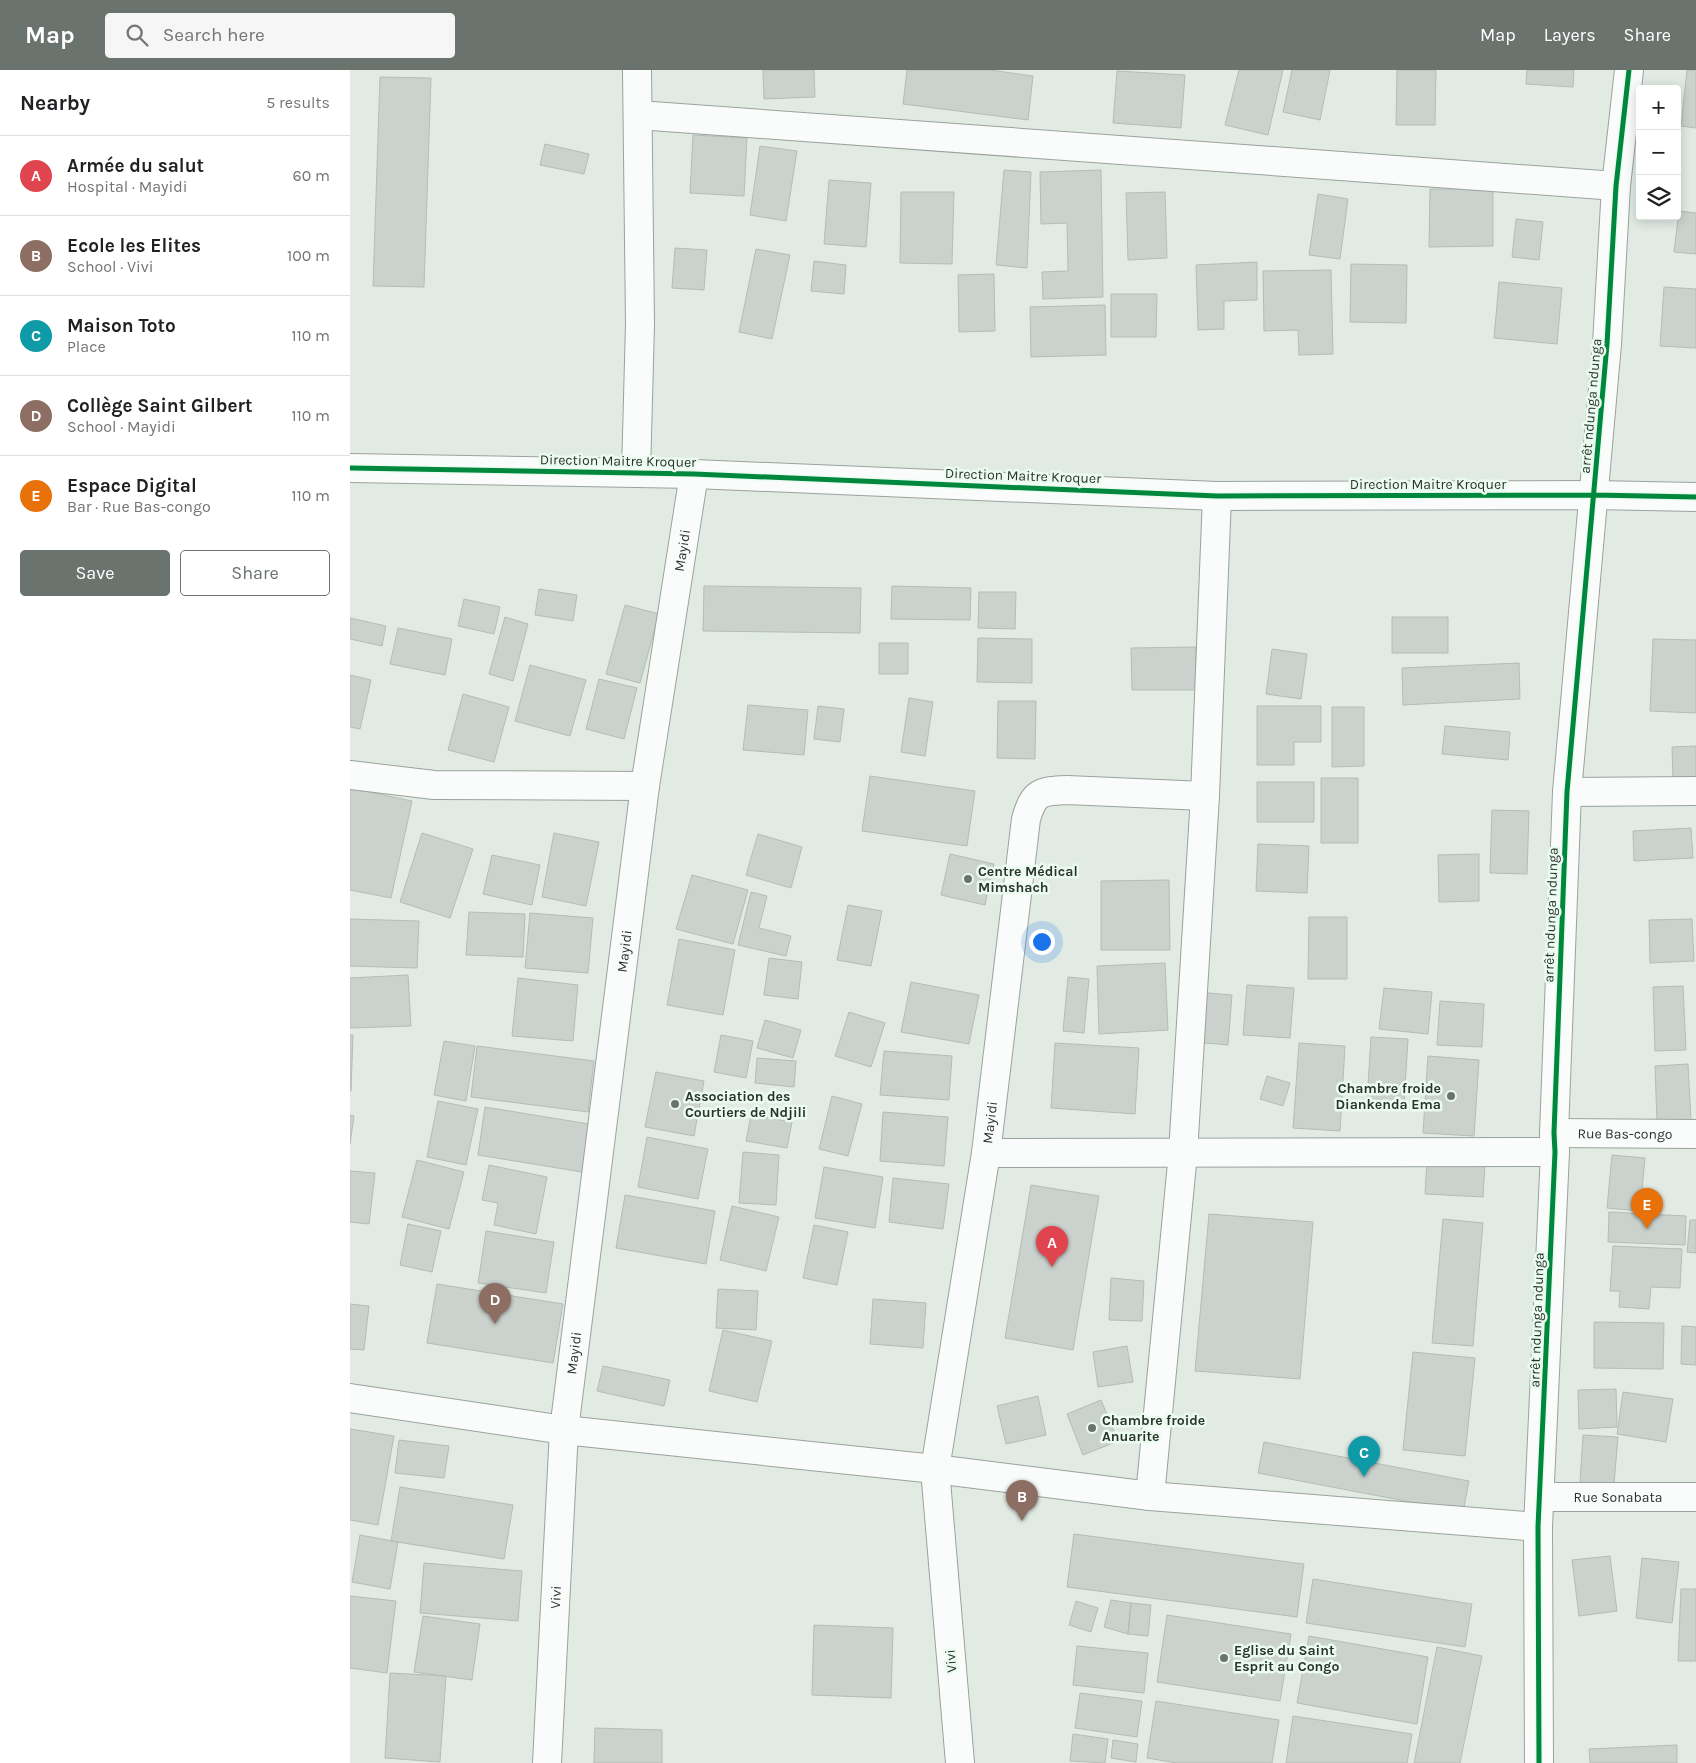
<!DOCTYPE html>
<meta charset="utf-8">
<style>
:root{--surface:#fff;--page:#f6f6f6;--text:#202124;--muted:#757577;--line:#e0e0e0;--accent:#6b736e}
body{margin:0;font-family:Karla,sans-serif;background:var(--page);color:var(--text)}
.controls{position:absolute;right:15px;top:15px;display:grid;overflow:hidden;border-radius:5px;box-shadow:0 2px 12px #0003}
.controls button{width:45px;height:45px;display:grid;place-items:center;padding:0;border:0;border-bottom:1px solid var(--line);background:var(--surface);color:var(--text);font:25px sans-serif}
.you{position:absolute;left:691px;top:871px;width:18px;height:18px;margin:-12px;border:4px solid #fff;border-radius:50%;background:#1a73e8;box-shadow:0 0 0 8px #1a73e833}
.badge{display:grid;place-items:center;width:32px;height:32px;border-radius:50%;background:var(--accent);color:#fff;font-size:16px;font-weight:700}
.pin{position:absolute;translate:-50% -41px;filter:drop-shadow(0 1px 2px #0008)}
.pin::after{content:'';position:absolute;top:26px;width:18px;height:15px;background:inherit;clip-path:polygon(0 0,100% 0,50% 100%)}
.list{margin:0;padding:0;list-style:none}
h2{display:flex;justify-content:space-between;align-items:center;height:65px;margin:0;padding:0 20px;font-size:21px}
h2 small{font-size:16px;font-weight:400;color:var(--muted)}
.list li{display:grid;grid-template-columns:32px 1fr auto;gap:15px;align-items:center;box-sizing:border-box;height:80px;padding:0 20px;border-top:1px solid var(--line)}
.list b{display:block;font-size:19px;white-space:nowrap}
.list p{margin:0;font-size:16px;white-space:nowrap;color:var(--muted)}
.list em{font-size:16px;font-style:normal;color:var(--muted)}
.actions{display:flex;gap:10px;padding:15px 20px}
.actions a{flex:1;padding:11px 0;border:1px solid var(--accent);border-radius:5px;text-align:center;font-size:18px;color:var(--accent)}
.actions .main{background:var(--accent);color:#fff}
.icon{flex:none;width:28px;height:28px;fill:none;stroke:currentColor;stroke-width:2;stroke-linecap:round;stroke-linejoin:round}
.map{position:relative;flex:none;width:1346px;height:1693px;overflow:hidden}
header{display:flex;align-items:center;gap:30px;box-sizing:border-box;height:70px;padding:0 25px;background:var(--accent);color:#fff}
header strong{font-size:24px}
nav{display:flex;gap:28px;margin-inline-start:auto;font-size:18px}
.search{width:350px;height:45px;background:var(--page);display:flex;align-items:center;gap:12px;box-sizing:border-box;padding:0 18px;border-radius:5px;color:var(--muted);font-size:19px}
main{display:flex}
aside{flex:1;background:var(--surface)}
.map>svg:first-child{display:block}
.building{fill:#cbd2cd;stroke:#b4bcb7}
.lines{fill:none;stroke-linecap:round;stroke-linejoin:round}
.street-casing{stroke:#9ba29c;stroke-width:30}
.street{stroke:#fafcfb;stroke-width:28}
.cycleway-casing{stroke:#eafcef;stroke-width:8}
.cycleway{stroke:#00873e;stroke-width:5}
.poi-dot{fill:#6b736e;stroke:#eafcef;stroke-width:2}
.labels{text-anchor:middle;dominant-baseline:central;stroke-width:5;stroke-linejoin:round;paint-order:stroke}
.street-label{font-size:14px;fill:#2c332e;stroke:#eafcef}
.poi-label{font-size:14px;font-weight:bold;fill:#2c332e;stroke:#eafcef;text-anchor:start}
</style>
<header>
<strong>Map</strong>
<div class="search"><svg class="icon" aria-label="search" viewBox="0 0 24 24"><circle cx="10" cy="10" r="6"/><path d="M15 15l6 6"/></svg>Search here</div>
<nav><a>Map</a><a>Layers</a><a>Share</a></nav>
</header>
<main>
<aside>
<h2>Nearby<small>5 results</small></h2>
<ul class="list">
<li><span class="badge" style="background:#e0444e">A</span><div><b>Armée du salut</b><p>Hospital · Mayidi</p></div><em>60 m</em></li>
<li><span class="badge" style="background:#8d6e63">B</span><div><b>Ecole les Elites</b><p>School · Vivi</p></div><em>100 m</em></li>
<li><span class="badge" style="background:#0f9aa8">C</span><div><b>Maison Toto</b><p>Place</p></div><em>110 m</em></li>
<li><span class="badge" style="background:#8d6e63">D</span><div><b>Collège Saint Gilbert</b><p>School · Mayidi</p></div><em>110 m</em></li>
<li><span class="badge" style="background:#e8710a">E</span><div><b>Espace Digital</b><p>Bar · Rue Bas-congo</p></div><em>110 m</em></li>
</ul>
<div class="actions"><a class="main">Save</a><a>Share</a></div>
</aside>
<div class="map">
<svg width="1346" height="1693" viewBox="0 0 1346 1693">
<rect width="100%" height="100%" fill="#e1ebe4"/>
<path class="building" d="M 413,0 L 464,0 L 465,27 L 414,29 Z
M 557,0 L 640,0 L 683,6 L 678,50 L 553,34 Z
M 889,0 L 933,0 L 918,65 L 875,55 Z
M 942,0 L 980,0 L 970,50 L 933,42 Z
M 1047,0 L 1086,0 L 1085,55 L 1046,55 Z
M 1177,0 L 1224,0 L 1223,17 L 1176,14 Z
M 1337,0 L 1346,0 L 1346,58 L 1331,56 Z
M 767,1 L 835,5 L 831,58 L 763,53 Z
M 30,7 L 81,8 L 74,217 L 23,216 Z
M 343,65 L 397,68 L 394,126 L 340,123 Z
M 195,74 L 239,84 L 234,104 L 190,95 Z
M 410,76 L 447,81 L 436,151 L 400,145 Z
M 654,100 L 681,102 L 677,198 L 646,195 Z
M 751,100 L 753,227 L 693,229 L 692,202 L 718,201 L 717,153 L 691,154 L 690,102 Z
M 479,110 L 521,113 L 516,177 L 474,174 Z
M 1080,119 L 1143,119 L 1143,176 L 1079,177 Z
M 551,122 L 604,122 L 602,194 L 550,193 Z
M 815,122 L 817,188 L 778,190 L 776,123 Z
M 968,124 L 998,129 L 990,189 L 959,185 Z
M 1329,141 L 1346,143 L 1346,184 L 1324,182 Z
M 1166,149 L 1193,152 L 1189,190 L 1162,187 Z
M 325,178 L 357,180 L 354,220 L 322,218 Z
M 406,179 L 440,185 L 422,269 L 389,262 Z
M 464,191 L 496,195 L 494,224 L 461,221 Z
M 907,192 L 907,230 L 874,231 L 874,259 L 848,260 L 846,195 Z
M 1001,194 L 1057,195 L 1056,253 L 1000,252 Z
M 981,200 L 983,284 L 949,285 L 948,260 L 914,261 L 913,201 Z
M 644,204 L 645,261 L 609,262 L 608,205 Z
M 1149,212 L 1212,218 L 1207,274 L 1144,268 Z
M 1314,217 L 1346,219 L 1346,278 L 1310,276 Z
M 761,224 L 807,224 L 806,267 L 761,267 Z
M 755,235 L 756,285 L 681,287 L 680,237 Z
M 354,516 L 511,518 L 510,563 L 353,561 Z
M 542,516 L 621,518 L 620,550 L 541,549 Z
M 189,519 L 227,525 L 223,551 L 185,545 Z
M 629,522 L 666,522 L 665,559 L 628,558 Z
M 114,529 L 150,537 L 144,564 L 108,556 Z
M 275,535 L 309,544 L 290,613 L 256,604 Z
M 155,547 L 178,554 L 163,611 L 139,604 Z
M 1042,547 L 1098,547 L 1098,583 L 1042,583 Z
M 0,548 L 36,556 L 32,576 L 0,569 Z
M 48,558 L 102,569 L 95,605 L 40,594 Z
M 628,568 L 682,569 L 682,613 L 627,612 Z
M 1303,569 L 1346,570 L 1346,643 L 1300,641 Z
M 529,573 L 558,573 L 558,604 L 529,604 Z
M 846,577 L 845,620 L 782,620 L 781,578 Z
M 922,579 L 957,584 L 951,629 L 916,624 Z
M 1169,593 L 1170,629 L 1053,635 L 1052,598 Z
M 180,595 L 236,610 L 220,666 L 165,651 Z
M 0,605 L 21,610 L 10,659 L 0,657 Z
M 249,609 L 287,618 L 274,669 L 236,659 Z
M 113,624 L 159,637 L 144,692 L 98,680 Z
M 559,628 L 583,632 L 575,686 L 551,682 Z
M 648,631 L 686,631 L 685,689 L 647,688 Z
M 398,635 L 458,640 L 454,685 L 393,680 Z
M 468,636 L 494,639 L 490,672 L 464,669 Z
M 907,636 L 971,636 L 971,672 L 944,672 L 944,695 L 907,695 Z
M 982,637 L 1014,637 L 1014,696 L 982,697 Z
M 1095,656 L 1160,662 L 1158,690 L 1092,684 Z
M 1346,676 L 1346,710 L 1323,711 L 1322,677 Z
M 520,706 L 625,721 L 617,776 L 512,761 Z
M 971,708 L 1008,708 L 1008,773 L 971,773 Z
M 907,712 L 964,712 L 964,752 L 907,752 Z
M 0,718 L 62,731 L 41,828 L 0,820 Z
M 1142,740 L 1179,741 L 1177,804 L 1140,803 Z
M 1341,758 L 1343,788 L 1284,791 L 1283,761 Z
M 72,763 L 123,779 L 100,848 L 50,832 Z
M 204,763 L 249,772 L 236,836 L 192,827 Z
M 408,764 L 452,777 L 441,818 L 396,805 Z
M 908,774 L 959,776 L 957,823 L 906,821 Z
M 600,784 L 644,794 L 635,835 L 591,825 Z
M 1129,784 L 1129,831 L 1089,832 L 1088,785 Z
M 142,785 L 190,795 L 182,835 L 133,824 Z
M 342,805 L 398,820 L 383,874 L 326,859 Z
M 819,810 L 820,880 L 751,880 L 751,811 Z
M 401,822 L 417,826 L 409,858 L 441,866 L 436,886 L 388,875 Z
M 498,835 L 532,841 L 521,896 L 487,890 Z
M 119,842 L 175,844 L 173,887 L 116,885 Z
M 180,843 L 243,848 L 238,903 L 175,898 Z
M 959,847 L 997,847 L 997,909 L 958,909 Z
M 0,849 L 69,851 L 67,898 L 0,896 Z
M 1342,849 L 1344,891 L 1300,893 L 1299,850 Z
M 329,869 L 385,880 L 373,945 L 317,935 Z
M 419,888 L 452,892 L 448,929 L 414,925 Z
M 815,893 L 818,960 L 749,964 L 747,896 Z
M 58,905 L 61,956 L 0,958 L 0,908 Z
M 718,907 L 739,909 L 734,963 L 713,961 Z
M 168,908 L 228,915 L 223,971 L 162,966 Z
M 561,912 L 629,925 L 619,974 L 551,962 Z
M 897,915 L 944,918 L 940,968 L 893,965 Z
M 1333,916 L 1336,980 L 1305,981 L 1303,917 Z
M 1034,918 L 1082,922 L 1078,964 L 1029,959 Z
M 848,922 L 882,925 L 878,975 L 844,972 Z
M 1090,931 L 1134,934 L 1132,977 L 1087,975 Z
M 499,942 L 535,953 L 521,997 L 485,986 Z
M 415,950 L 451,960 L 443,988 L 407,978 Z
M 0,965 L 3,965 L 1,1021 L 0,1021 Z
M 371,965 L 403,971 L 396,1008 L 364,1002 Z
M 1021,967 L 1058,969 L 1054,1033 L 1017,1031 Z
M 94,971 L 125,976 L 116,1031 L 84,1025 Z
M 705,973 L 789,978 L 785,1044 L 701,1038 Z
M 949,973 L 995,976 L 990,1061 L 943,1058 Z
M 127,976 L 244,991 L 238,1042 L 121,1027 Z
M 534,981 L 602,986 L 599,1030 L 530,1025 Z
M 1078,986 L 1129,990 L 1124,1066 L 1073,1063 Z
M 407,988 L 446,991 L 444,1017 L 405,1013 Z
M 1338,994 L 1341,1051 L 1307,1053 L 1305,996 Z
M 306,1002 L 354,1011 L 344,1066 L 295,1057 Z
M 917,1006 L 940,1013 L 933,1036 L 910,1029 Z
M 482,1026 L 512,1034 L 498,1086 L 469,1079 Z
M 88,1031 L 128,1039 L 116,1095 L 77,1087 Z
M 135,1037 L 239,1054 L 232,1102 L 128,1085 Z
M 533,1042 L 598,1047 L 594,1096 L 530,1091 Z
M 0,1045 L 4,1046 L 0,1074 Z
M 401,1045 L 442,1052 L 437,1078 L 396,1071 Z
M 297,1067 L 358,1079 L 348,1129 L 288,1117 Z
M 393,1082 L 429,1085 L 426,1135 L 389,1133 Z
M 1262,1085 L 1295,1088 L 1290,1141 L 1257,1138 Z
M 67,1090 L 114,1102 L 99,1159 L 52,1147 Z
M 1077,1090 L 1135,1094 L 1133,1127 L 1075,1124 Z
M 139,1095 L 197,1107 L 186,1164 L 144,1155 L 148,1133 L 132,1130 Z
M 474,1097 L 533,1107 L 525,1158 L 465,1148 Z
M 0,1101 L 25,1103 L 19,1154 L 0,1152 Z
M 543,1108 L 599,1114 L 593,1159 L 539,1152 Z
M 681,1115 L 749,1126 L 723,1280 L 655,1268 Z
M 275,1125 L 365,1141 L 356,1194 L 266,1178 Z
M 382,1136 L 429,1147 L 416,1201 L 370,1190 Z
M 1259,1142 L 1336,1146 L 1335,1175 L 1258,1172 Z
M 859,1144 L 963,1152 L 950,1309 L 845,1301 Z
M 1093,1149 L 1133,1153 L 1123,1276 L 1082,1273 Z
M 1340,1150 L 1346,1150 L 1346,1183 L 1337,1182 Z
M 58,1154 L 91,1161 L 82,1202 L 50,1195 Z
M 464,1155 L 498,1162 L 487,1215 L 453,1208 Z
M 136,1161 L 204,1172 L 196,1223 L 128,1213 Z
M 1263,1176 L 1332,1179 L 1330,1218 L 1301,1217 L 1299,1239 L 1269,1237 L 1270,1221 L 1260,1221 Z
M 761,1208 L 794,1211 L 792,1251 L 759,1250 Z
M 87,1214 L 213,1234 L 203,1293 L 77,1273 Z
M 368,1219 L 408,1221 L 406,1260 L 366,1258 Z
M 523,1229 L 576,1233 L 573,1278 L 520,1274 Z
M 0,1234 L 19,1236 L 14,1280 L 0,1279 Z
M 1244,1252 L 1314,1253 L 1313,1299 L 1244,1298 Z
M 1332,1256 L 1346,1257 L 1346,1295 L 1331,1294 Z
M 373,1260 L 422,1271 L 407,1332 L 359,1321 Z
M 777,1276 L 783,1312 L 748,1317 L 743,1282 Z
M 1063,1282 L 1125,1288 L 1115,1386 L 1053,1380 Z
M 253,1296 L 320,1310 L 314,1336 L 247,1321 Z
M 1266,1319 L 1267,1357 L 1229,1359 L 1228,1320 Z
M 1273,1322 L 1323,1329 L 1316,1372 L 1267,1364 Z
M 688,1326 L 696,1365 L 656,1374 L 647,1336 Z
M 751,1330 L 768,1371 L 733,1385 L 717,1344 Z
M 0,1359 L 44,1366 L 28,1455 L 0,1450 Z
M 1233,1365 L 1268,1367 L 1264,1414 L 1230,1412 Z
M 49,1370 L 99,1376 L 94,1408 L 45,1403 Z
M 914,1372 L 1119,1411 L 1113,1442 L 908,1403 Z
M 50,1417 L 163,1435 L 154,1489 L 41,1471 Z
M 724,1464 L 954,1494 L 947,1547 L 717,1517 Z
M 10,1465 L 48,1472 L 40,1519 L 2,1512 Z
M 1260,1486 L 1267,1541 L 1229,1546 L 1222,1490 Z
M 1292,1488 L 1329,1492 L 1322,1553 L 1286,1548 Z
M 74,1493 L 172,1501 L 168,1551 L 70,1543 Z
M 963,1509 L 1122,1534 L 1115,1577 L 956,1553 Z
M 1331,1519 L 1346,1519 L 1346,1591 L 1328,1591 Z
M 0,1526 L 46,1531 L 37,1603 L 0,1598 Z
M 761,1530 L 781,1533 L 778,1564 L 754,1557 Z
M 726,1531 L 748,1538 L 741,1562 L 719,1555 Z
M 781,1533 L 801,1535 L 798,1566 L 778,1564 Z
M 817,1545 L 941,1564 L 930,1631 L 807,1612 Z
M 73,1546 L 130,1554 L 122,1610 L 64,1602 Z
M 464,1555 L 543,1558 L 541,1628 L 462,1625 Z
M 959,1566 L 1078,1587 L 1067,1654 L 947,1633 Z
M 727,1576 L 798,1583 L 794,1623 L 723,1615 Z
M 1087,1577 L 1132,1586 L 1110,1693 L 1064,1693 Z
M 40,1603 L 96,1606 L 90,1692 L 35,1688 Z
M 730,1623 L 792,1631 L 787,1667 L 725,1658 Z
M 806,1631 L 929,1650 L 922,1693 L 827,1693 L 797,1688 Z
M 943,1646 L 1062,1664 L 1057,1693 L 936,1693 Z
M 245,1658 L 312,1660 L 312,1693 L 244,1693 Z
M 723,1664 L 758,1669 L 755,1693 L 720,1691 Z
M 763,1670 L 788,1674 L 786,1692 L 761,1688 Z
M 1327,1675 L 1327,1693 L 1240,1693 L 1239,1679 Z"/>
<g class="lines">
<defs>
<g id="street">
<path d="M 288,45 L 1266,116"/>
<path d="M 0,398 L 344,404 L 867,426 L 1244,425 L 1346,427"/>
<path d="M 286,403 L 290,254 L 287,0"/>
<path d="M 0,705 L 84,715 L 295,716"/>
<path d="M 1217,722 L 1346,721"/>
<path id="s1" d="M 1204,1063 L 1346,1064"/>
<path d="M 636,1083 L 1205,1082"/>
<path d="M 0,1328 L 214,1360 L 585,1399 L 800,1426 L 1188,1457"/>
<path d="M 800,1426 L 833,1083 L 855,726 L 867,426"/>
<path id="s2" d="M 1190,1427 L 1346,1427"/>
<path id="s3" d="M 197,1693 L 214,1360 L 295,716 L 344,404"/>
<path id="s4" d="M 610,1693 L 585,1399 L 636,1083 L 676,749 C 684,722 690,721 717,720 L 855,726"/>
<path d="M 1189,1693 L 1188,1457 L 1205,1082 L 1204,1063 L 1217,722 L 1257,274 L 1266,116 L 1279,0"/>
</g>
</defs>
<use href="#street" class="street-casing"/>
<use href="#street" class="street"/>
<defs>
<path id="cycleway" d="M 0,398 L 344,404 L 867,426 L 1244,425 L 1346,427
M 1189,1693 L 1188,1457 L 1205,1082 L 1204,1063 L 1217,722 L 1257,274 L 1266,116 L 1279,0"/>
</defs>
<use href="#cycleway" class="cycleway-casing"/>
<use href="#cycleway" class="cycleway"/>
</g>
<g class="poi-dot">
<circle cx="618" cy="809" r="5"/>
<circle cx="1101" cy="1026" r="5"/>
<circle cx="325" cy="1034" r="5"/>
<circle cx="742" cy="1358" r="5"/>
<circle cx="874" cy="1588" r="5"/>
</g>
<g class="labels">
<g class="street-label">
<text transform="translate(1241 336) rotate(-85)">arrêt ndunga ndunga</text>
<text transform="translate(268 391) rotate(1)">Direction Maitre Kroquer</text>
<text transform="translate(673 406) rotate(2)">Direction Maitre Kroquer</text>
<text x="1078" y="414">Direction Maitre Kroquer</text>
<text stroke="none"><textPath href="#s3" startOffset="1221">Mayidi</textPath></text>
<text transform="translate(1201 845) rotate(-88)">arrêt ndunga ndunga</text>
<text stroke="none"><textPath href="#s3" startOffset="816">Mayidi</textPath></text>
<text stroke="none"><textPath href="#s4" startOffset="646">Mayidi</textPath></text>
<text stroke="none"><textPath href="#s1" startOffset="71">Rue Bas-congo</textPath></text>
<text transform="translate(1187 1250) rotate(-88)">arrêt ndunga ndunga</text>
<text stroke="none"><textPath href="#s3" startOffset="411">Mayidi</textPath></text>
<text stroke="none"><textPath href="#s2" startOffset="78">Rue Sonabata</textPath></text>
<text stroke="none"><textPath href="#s3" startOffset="166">Vivi</textPath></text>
<text transform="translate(601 1591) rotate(-95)">Vivi</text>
</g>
<g class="poi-label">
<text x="628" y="801">Centre Médical<tspan x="628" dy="16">Mimshach</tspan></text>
<text x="1091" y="1018" text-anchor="end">Chambre froide<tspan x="1091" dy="16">Diankenda Ema</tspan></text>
<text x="335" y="1026">Association des<tspan x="335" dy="16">Courtiers de Ndjili</tspan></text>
<text x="752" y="1350">Chambre froide<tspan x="752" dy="16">Anuarite</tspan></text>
<text x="884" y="1580">Eglise du Saint<tspan x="884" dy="16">Esprit au Congo</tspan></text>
</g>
</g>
</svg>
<div class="controls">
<button>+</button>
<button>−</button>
<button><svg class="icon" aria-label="layers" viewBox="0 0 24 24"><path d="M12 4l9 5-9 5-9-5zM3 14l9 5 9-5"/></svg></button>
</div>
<div class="you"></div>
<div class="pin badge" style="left:702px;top:1197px;background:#e0444e">A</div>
<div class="pin badge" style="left:672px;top:1451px;background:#8d6e63">B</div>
<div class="pin badge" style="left:1014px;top:1407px;background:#0f9aa8">C</div>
<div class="pin badge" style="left:145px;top:1254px;background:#8d6e63">D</div>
<div class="pin badge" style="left:1297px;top:1159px;background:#e8710a">E</div>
</div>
</main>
